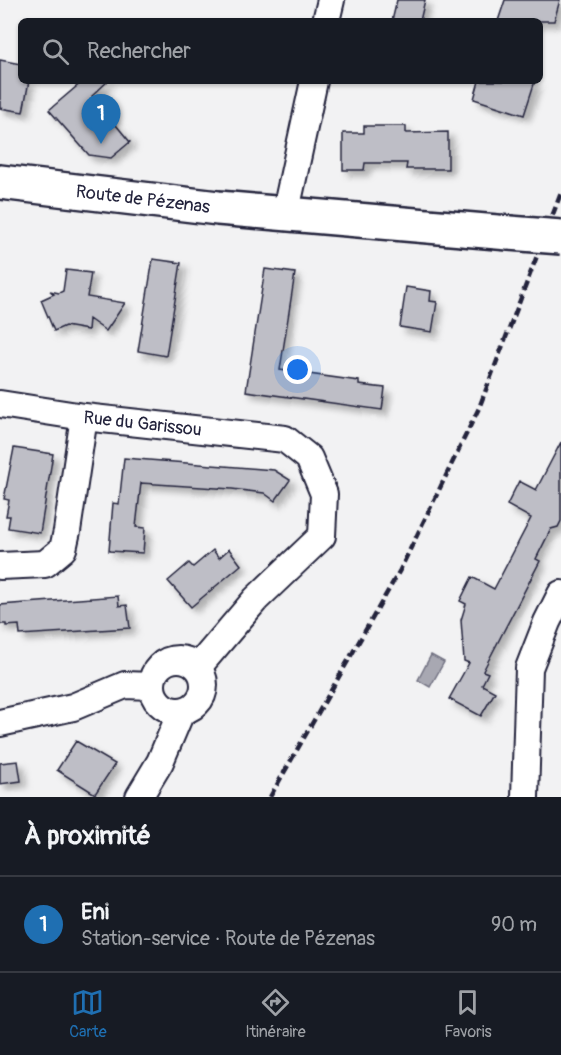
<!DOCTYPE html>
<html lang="fr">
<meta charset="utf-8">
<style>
:root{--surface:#171b24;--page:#20242c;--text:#f1f3f6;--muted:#9ea1a6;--line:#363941;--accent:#1f6fb2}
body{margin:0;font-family:Pangolin,sans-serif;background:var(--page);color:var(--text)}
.you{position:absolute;left:298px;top:370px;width:21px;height:21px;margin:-15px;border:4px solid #fff;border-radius:50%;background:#1a73e8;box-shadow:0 0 0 9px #1a73e833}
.badge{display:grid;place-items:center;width:39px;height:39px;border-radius:50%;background:var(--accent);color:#fff;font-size:20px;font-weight:700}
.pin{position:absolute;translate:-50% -50px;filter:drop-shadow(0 2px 3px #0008)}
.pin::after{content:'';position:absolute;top:32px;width:21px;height:18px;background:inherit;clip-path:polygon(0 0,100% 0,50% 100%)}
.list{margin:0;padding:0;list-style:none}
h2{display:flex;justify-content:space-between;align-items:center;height:78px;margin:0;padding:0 24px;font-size:26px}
h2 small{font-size:20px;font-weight:400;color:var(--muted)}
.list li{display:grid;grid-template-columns:39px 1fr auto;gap:18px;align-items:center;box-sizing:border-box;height:96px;padding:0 24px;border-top:2px solid var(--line)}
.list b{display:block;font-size:22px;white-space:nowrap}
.list p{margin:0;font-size:20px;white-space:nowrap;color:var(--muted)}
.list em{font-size:20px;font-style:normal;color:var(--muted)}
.icon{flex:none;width:33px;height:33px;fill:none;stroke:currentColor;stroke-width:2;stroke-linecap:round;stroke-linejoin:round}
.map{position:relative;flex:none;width:561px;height:797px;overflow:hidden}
.search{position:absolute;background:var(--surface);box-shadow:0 2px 4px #0004;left:18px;right:18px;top:18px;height:66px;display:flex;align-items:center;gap:15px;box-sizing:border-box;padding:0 21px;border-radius:9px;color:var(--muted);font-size:22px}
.sheet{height:174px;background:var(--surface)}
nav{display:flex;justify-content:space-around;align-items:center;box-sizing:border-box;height:84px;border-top:2px solid var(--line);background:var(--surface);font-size:16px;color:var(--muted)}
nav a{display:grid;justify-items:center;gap:3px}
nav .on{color:var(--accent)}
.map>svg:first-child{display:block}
.water{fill:#a8a8b2;stroke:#727282;stroke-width:1.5}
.building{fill:#bebec6;stroke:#22223b;stroke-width:1.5;filter:url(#shadow)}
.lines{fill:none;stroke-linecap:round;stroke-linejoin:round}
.minor-casing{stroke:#22223b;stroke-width:30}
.major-casing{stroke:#22223b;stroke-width:38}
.minor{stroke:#fff;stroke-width:26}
.major{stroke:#fff;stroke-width:33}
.rail{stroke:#22223b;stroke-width:4.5;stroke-dasharray:9 4.5;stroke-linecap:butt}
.major-bridge-casing{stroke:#22223b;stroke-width:38;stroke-linecap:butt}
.major-bridge{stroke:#fff;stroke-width:33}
.labels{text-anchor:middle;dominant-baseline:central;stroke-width:6;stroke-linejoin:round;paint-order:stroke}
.street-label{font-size:18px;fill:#22223b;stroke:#fff}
</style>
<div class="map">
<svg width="561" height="797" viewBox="0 0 561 797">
<defs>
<filter id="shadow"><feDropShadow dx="5.5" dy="5.5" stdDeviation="3" flood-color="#0004"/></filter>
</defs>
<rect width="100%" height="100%" fill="#f2f2f3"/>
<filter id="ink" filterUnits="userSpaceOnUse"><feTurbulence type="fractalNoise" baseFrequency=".0167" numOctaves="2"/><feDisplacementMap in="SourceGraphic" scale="12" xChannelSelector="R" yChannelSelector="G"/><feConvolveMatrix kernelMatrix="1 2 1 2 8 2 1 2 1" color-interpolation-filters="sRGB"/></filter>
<g filter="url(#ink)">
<path class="water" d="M 431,655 L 444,662 L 430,687 L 418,680 Z"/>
<path class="building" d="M 397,0 L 425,0 L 420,21 L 392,21 Z
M 505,0 L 560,0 L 554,21 L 498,21 Z
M 0,60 L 21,64 L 21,81 L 29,81 L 23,112 L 0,108 Z
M 83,81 L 108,81 L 92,96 L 130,142 L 111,158 L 89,155 L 49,110 Z
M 479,81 L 535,81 L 524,115 L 474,99 Z
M 364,126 L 406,126 L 406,133 L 448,132 L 448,169 L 406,169 L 407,163 L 365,163 L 364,170 L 343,170 L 343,133 L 364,133 Z
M 153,259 L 181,263 L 166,356 L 138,351 Z
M 265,269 L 295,273 L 280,370 L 359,381 L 359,385 L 385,388 L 382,410 L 246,391 Z
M 66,270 L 91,273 L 87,297 L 125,303 L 106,331 L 89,319 L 88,330 L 65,326 L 54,331 L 41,300 L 54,294 L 50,291 L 59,293 L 63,291 Z
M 406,287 L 431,291 L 430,301 L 437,302 L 432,332 L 400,327 Z
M 561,442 L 561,521 L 558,527 L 551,529 L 536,559 L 540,561 L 483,671 L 488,673 L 482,685 L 495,692 L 481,716 L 449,699 L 469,663 L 464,661 L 461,620 L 466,604 L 460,601 L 472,577 L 494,589 L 531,518 L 507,505 L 519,481 L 536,490 Z
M 14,448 L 53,454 L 40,533 L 8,528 L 10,516 L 6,516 L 9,500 L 4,499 Z
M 124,458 L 274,470 L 290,480 L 275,501 L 264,493 L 232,489 L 141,483 L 136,527 L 145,528 L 143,553 L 109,551 L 113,503 L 119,504 Z
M 229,549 L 241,565 L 191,607 L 168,581 L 189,563 L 193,567 L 213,550 L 219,558 Z
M 118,596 L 119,606 L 127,605 L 130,628 L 20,635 L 19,625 L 6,626 L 6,624 L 0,624 L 0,605 Z
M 76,741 L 115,764 L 95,794 L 57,770 Z
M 18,761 L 21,781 L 0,784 L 0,763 Z"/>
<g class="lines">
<defs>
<g id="minor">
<path d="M 326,21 L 331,0"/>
<path d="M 285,215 L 314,81"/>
<path id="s1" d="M 0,404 L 84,417 L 285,439 L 309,458 L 324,494 L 322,536 L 256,599 L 198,667"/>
<path d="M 0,566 L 45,564 L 63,549 L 67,531 L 84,417"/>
<circle cx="178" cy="685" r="26"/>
<path d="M 0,723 L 73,707 L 125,685 L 151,686"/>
<path d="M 139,797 L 160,762 L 181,712"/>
<path d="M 525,797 L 529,668 L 547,622 L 561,594"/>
</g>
<g id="major">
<path id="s2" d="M 0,182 L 218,208 L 509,233"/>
</g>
</defs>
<use href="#minor" class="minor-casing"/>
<use href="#major" class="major-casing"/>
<use href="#minor" class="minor"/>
<use href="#major" class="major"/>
<path class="rail" d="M 270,797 L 400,570 L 479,408 L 561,193"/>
<defs>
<path id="major-bridge" d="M 509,233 L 561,237"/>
</defs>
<use href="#major-bridge" class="major-bridge-casing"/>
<use href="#major-bridge" class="major-bridge"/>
</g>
</g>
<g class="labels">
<g class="street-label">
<text stroke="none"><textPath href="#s2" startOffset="144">Route de Pézenas</textPath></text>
<text stroke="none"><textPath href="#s1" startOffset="144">Rue du Garissou</textPath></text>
</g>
</g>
</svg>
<div class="you"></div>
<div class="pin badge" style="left:101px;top:144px">1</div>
<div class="search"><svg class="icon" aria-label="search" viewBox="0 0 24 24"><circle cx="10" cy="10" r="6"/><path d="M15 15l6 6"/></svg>Rechercher</div>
</div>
<section class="sheet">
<h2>À proximité<small></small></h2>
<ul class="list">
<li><span class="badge">1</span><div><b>Eni</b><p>Station-service · Route de Pézenas</p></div><em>90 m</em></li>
</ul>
</section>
<nav>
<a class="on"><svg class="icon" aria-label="map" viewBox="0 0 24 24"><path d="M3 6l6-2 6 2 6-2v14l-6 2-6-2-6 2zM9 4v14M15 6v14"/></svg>Carte</a>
<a><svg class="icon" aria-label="directions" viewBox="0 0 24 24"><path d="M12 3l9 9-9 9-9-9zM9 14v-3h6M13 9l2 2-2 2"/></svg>Itinéraire</a>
<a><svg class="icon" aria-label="saved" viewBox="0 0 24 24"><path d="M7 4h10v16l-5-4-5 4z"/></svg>Favoris</a>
</nav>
